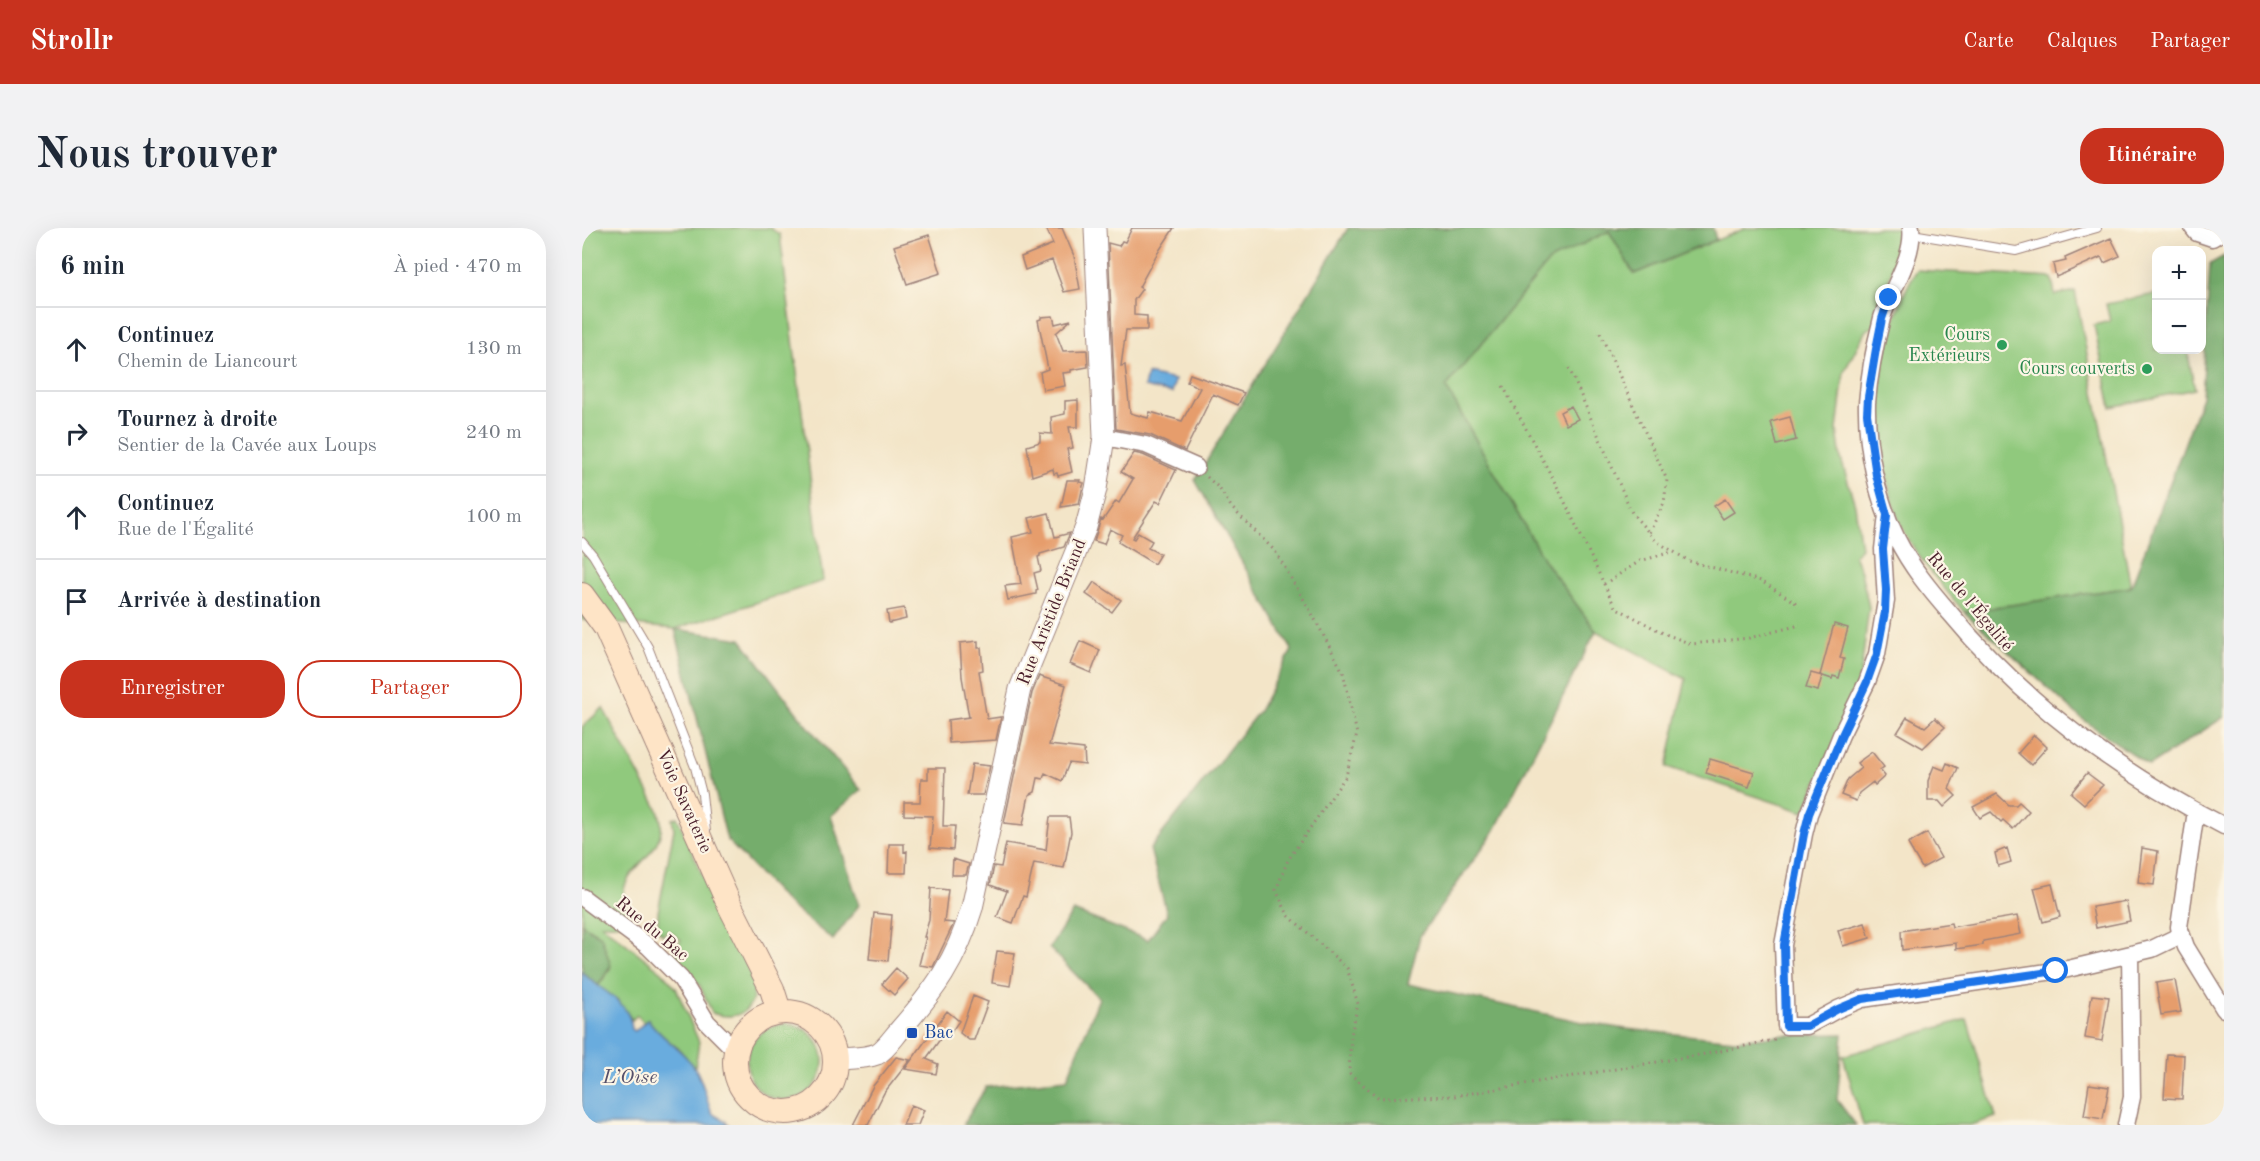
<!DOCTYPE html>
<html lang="fr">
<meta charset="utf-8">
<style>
:root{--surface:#fff;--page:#f2f2f3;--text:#1f2937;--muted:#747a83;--line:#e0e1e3;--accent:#c8321e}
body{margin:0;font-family:"Old Standard TT",serif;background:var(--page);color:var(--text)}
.controls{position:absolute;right:18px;top:18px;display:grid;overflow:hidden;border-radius:12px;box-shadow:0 6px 24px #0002}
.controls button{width:54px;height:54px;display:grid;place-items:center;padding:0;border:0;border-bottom:2px solid var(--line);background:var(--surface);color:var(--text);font:30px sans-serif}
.stop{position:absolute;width:18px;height:18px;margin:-14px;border:4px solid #1a73e8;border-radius:50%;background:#fff}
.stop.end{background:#1a73e8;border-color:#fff;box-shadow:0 2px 6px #0008}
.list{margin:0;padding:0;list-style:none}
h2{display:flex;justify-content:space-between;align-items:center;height:78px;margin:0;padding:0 24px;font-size:26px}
h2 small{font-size:20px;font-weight:400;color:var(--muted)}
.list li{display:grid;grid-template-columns:39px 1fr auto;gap:18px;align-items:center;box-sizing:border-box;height:84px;padding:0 24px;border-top:2px solid var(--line)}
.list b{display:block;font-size:22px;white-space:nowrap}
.list p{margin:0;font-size:20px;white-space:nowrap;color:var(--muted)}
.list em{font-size:20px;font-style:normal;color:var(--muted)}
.actions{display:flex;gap:12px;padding:18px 24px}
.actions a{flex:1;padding:14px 0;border:2px solid var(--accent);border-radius:24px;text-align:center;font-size:21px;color:var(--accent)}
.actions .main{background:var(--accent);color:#fff}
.icon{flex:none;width:33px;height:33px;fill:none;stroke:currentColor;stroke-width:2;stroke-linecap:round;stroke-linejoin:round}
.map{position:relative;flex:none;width:1642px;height:897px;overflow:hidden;border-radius:24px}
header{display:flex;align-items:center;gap:36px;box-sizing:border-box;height:84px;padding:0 30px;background:var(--accent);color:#fff}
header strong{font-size:28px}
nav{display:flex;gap:33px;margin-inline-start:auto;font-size:21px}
.intro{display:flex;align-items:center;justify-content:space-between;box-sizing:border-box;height:144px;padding:0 36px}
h1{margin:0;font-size:42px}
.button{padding:15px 27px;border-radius:24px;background:var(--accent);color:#fff;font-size:21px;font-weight:700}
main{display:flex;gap:36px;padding:0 36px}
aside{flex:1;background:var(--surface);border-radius:24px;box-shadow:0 6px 24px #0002}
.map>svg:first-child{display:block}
.green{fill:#90c97d;stroke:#6d7454;stroke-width:1.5}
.forest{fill:#74ad6c;stroke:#5f664c;stroke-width:1.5}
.water{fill:#69acde;stroke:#5a6684;stroke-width:1.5}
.building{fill:#e69d6c}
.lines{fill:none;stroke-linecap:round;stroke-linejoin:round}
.service-casing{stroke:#9e827a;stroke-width:10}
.minor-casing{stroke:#9e827a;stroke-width:19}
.tertiary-casing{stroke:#9e827a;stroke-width:23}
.secondary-casing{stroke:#9e827a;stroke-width:26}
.path{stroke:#9e827a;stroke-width:3;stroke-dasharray:1.5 4.5;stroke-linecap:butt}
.service{stroke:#fff;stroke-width:8}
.minor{stroke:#fff;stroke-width:16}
.tertiary{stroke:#fff;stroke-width:21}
.secondary{stroke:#fee4c6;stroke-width:24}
.route{stroke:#1a73e8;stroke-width:8}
.leisure-dot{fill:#2e9e5b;stroke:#fcf5e5;stroke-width:2}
.transit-dot{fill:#1a4fb4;stroke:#fcf5e5;stroke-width:2}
.labels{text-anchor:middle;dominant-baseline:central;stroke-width:4.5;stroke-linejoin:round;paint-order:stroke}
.leisure-label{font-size:18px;fill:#27864d;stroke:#fcf5e5;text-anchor:end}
.street-label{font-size:18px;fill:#4a1f2b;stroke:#fcf5e5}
.transit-label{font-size:18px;fill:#164399;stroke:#fcf5e5;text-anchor:start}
.water-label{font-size:20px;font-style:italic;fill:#55506a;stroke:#fcf5e5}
</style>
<header>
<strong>Strollr</strong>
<nav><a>Carte</a><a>Calques</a><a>Partager</a></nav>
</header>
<div class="intro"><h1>Nous trouver</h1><a class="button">Itinéraire</a></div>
<main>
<aside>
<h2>6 min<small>À pied · 470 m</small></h2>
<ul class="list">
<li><svg class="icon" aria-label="ahead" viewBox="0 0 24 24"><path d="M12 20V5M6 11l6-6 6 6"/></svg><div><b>Continuez</b><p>Chemin de Liancourt</p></div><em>130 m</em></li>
<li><svg class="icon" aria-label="right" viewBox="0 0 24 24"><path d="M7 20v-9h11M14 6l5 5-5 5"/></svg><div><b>Tournez à droite</b><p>Sentier de la Cavée aux Loups</p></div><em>240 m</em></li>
<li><svg class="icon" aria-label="ahead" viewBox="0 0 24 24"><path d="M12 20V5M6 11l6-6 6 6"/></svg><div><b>Continuez</b><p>Rue de l'Égalité</p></div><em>100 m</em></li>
<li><svg class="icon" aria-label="arrive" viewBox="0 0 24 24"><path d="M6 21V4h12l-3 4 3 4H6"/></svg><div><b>Arrivée à destination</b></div></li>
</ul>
<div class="actions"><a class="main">Enregistrer</a><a>Partager</a></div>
</aside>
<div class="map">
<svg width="1642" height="897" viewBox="0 0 1642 897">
<rect width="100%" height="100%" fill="#fcf5e5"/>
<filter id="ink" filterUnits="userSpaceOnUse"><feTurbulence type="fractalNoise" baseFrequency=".0167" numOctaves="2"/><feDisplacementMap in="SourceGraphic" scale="12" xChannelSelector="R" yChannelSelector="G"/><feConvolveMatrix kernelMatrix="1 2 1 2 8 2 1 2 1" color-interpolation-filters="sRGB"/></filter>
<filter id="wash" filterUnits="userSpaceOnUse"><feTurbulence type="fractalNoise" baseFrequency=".008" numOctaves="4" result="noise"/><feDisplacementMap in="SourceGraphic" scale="24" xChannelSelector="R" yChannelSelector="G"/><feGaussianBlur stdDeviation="1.35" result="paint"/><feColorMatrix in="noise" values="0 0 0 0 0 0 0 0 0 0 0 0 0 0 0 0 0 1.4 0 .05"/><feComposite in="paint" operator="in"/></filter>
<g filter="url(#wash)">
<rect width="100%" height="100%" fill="#f3e5c8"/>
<path class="green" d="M 0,0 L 188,0 L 198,7 L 241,353 L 93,401 L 0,392 Z
M 1164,0 L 1317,0 C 1320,36 1297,62 1293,98 L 1284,102 L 1262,144 L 1255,202 L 1259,231 L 1273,277 L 1279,320 L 1272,327 L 1279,344 L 1287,379 L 1277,460 L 1222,584 L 1085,539 L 1104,451 L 1014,403 L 963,334 L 864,159 L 967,33 L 1027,3 L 1052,46 Z
M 1335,42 L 1470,50 L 1473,67 L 1493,63 L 1549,359 L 1382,384 C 1359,356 1333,328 1318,295 C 1303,261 1297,201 1298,164 C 1299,130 1316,70 1335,42 Z
M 1574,66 L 1574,122 L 1605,122 L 1613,161 L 1529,179 L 1512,97 L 1528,93 L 1524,76 Z
M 21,480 L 76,582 C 78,588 80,596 79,601 C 76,636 19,649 52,688 C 42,698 31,696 19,696 L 80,744 L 94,760 L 117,814 L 113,840 L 97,821 L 73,802 L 66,791 L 62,795 L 55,787 L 50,792 L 36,772 L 16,758 L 28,742 L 4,699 L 0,696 L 0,499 Z
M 95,589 C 111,624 125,659 142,694 C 150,710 166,735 170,752 C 178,780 156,795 130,785 L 118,758 L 103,740 L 89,726 L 99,712 L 86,702 L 81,707 L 76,702 L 76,684 L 92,601 L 90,591 Z
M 1385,791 L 1414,889 L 1388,897 L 1281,897 L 1261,828 Z
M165 834a38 38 0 1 1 76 0a38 38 0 1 1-76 0Z"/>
<path class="forest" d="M 766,0 L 1131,0 L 1134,12 L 1052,46 L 1027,3 L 967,33 L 864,159 L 963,334 L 1014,403 L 913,602 L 838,708 L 826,756 L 1005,795 L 1044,801 L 1153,812 L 1204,807 L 1261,806 L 1255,872 L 1274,897 L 381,897 L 404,859 L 485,851 L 517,770 L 467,720 L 491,683 L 566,712 L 585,686 L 568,621 L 677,483 L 710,422 L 613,252 Z
M 1642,28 L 1642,489 L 1567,538 L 1499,490 L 1382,384 L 1549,359 L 1620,169 L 1628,36 Z
M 93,401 L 159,411 L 215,485 L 279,562 L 249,588 L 277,677 L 251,712 L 205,675 L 145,612 Z
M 0,696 L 19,708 L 29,738 L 16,758 L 0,744 Z"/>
<path class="water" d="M 565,146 L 593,152 L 590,165 L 562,159 Z
M 0,744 C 18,763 48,772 50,801 L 53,803 L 66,791 C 78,810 100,820 113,840 C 121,853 124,870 130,885 C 136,890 143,891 147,897 L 0,897 Z"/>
<g id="blocks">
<path class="building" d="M 464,0 L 480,0 L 492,28 L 498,61 L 482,64 L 470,32 L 443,42 L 439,29 L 471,16 Z
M 550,0 L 592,0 L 575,26 L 557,59 L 560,61 L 552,72 L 552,87 L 565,88 L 565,102 L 544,102 L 539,138 L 543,137 L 548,185 L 566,190 L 568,184 L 600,193 L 618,160 L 605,154 L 608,146 L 662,165 L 656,177 L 631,166 L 603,223 L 568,207 L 534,201 L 526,15 L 537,18 L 540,13 L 543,14 Z
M 347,7 L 359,45 L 325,56 L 312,18 Z
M 1529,10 L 1538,28 L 1522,35 L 1519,29 L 1474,49 L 1471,36 L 1484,33 L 1483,30 Z
M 471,88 L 473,96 L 489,92 L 474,105 L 481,123 L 505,122 L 506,139 L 489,142 L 489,144 L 481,145 L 483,158 L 461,162 L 458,144 L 466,141 L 456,92 L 459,91 L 459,89 Z
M 496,172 L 496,199 L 487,199 L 491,220 L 485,221 L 490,244 L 476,248 L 475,245 L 472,246 L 471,241 L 450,248 L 445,218 L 458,214 L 458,205 L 470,206 L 469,189 L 483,186 L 483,173 Z
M 989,178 L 996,191 L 984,197 L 978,184 Z
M 1208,189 L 1214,212 L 1195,217 L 1189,194 Z
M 552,225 L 561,227 L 594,242 L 578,275 L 574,273 L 550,310 L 552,311 L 556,305 L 570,313 L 566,320 L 578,326 L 572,336 L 536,314 L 540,307 L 528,301 L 522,316 L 512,313 L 519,291 L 521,292 L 534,273 L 537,275 L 551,251 L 539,244 Z
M 485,252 L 498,252 L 497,254 L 502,255 L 501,258 L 497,276 L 479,279 Z
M 1143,271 L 1152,284 L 1141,291 L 1132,278 Z
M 467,285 L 473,309 L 488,305 L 482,319 L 458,326 L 458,328 L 456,329 L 459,343 L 452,345 L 456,362 L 454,363 L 454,366 L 426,372 L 423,358 L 439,356 L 430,309 L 451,304 L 447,290 Z
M 512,354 L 539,372 L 530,384 L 504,366 Z
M 322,380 L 324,391 L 307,395 L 305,383 Z
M 1252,396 L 1266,400 L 1258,430 L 1262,431 L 1257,450 L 1251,448 L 1250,451 L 1238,447 Z
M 396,413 L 396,420 L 399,420 L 401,442 L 397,443 L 405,491 L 419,489 L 414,512 L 367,515 L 366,492 L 387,489 L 380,449 L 378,415 Z
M 498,413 L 518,422 L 509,445 L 488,436 Z
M 1229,445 L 1240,448 L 1236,463 L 1224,460 Z
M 457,448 L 484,457 L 467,517 L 502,521 L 503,537 L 487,535 L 480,553 L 463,545 L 461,551 L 456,550 L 453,564 L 447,567 L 441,597 L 422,595 L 450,465 Z
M 1325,489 L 1343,499 L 1353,490 L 1363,499 L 1341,520 L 1315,505 Z
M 1452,507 L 1465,519 L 1449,537 L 1436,525 Z
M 1290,524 L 1302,539 L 1298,542 L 1303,548 L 1293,557 L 1291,554 L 1277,565 L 1274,573 L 1259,567 L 1266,551 L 1279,540 L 1275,535 Z
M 1128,531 L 1172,544 L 1167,559 L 1124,545 Z
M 1365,535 L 1376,540 L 1367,561 L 1374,568 L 1362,579 L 1357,573 L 1346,573 L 1346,553 L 1352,538 L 1362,542 Z
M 390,536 L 408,538 L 401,567 L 385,567 Z
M 346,540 L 363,540 L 361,598 L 373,598 L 371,622 L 348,620 L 351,588 L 322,587 L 322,574 L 338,574 L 339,551 L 346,551 Z
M 1505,545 L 1521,557 L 1502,576 L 1489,565 Z
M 1415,566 L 1427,577 L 1434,577 L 1437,574 L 1447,583 L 1431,601 L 1421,592 L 1419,594 L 1409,584 L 1398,590 L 1391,579 Z
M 468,589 L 487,589 L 489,604 L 482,640 L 452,635 L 444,669 L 441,668 L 431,695 L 415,689 L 425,663 L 408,657 L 412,638 L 419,639 L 424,615 L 464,622 Z
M 1345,605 L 1359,630 L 1340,640 L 1326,616 Z
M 307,616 L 322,616 L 322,624 L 325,623 L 324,645 L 306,645 Z
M 1425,620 L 1429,634 L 1416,638 L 1413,625 Z
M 1560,620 L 1576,623 L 1572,657 L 1556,655 Z
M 371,631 L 387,636 L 384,647 L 370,647 Z
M 1470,656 L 1478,689 L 1461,694 L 1452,660 Z
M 349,660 L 366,662 L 362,694 L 372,695 L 351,739 L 337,737 L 344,709 L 342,709 L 347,692 Z
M 1544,673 L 1548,693 L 1514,700 L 1510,679 Z
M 292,685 L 310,687 L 306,733 L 287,731 Z
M 1435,688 L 1439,706 L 1401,713 L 1401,717 L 1374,721 L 1374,715 L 1320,722 L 1319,703 L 1369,695 L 1370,699 Z
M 1283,695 L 1288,710 L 1261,718 L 1256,703 Z
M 415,723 L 433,725 L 428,758 L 410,755 Z
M 314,740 L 326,751 L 312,767 L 300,756 Z
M 1593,752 L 1599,784 L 1579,787 L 1574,755 Z
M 1510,767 L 1527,769 L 1520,813 L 1503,810 Z
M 391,768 L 406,774 L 392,812 L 387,812 L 378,805 Z
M 365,783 L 377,793 L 365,810 L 361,807 L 344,831 L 356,836 L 354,846 L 323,841 Z
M 1585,826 L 1602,827 L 1600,871 L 1582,870 Z
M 314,829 L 328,832 L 302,865 L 286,897 L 271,897 L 291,858 Z
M 1507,856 L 1527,859 L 1521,891 L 1502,888 Z
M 329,877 L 342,882 L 336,897 L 321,897 Z"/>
</g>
</g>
<g filter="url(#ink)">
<use href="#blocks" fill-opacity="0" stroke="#9e827a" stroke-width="1.5"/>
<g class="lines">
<defs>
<path id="service" d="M 1330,6 L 1434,23 L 1515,0
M 0,314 L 11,327 L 66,419 L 113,539 L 120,566 L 124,604"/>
<path id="minor" d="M 1329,0 C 1333,28 1308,63 1300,90 C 1293,117 1287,147 1285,175 C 1284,220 1295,271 1315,311 C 1329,339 1348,362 1368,385 C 1443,476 1538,545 1642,598
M 1611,0 L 1615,5 L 1630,10 L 1642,3
M 522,209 L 564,217 L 614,239
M 1305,287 L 1301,321 L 1304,373 L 1295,426 L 1285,454 L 1259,507 L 1227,586 L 1222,606 L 1201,717 L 1204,798 L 1225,798 L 1256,781 L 1280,771 L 1486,741 L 1570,721 L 1599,707
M 1614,583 L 1597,699 L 1604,719 L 1642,781
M 0,669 L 66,718 L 99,751 L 125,794 L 154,823
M 1544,897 L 1550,869 L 1548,727"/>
<path id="tertiary" d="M 254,831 C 267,830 282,831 295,826 C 303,822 311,810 317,803 C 353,762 374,733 390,680 L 438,461 L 504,299 L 514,261 L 522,209 L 513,0"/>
<path id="secondary" d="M 0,367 L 24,400 L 147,676 L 190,761 L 197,783
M153 834a50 50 0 1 1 100 0a50 50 0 1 1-100 0Z"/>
</defs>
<use href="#service" class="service-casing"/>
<use href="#minor" class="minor-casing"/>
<use href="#tertiary" class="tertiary-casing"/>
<use href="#secondary" class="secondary-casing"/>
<path class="path" d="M 1018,105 L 1085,252 L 1082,275 L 1067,305
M 987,140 L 1050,285 L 1074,313 L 1107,333 L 1179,353 L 1214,375
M 921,158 L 978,264 L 1033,379 L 1081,405 L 1109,416 L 1167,410 L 1218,397
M 625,249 L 637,260 L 650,280 L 693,323 L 728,382 L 761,444 L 775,506 L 764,548 L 706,632 L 694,662 L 706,687 L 765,740 L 776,776 L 769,807 L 767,845 L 797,870 L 872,868 L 1129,825 L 1197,811
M 1022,356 L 1058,333 L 1090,324"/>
<use href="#service" class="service"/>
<use href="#minor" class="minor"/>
<use href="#tertiary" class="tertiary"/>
<use href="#secondary" class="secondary"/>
</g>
</g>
<g class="lines" filter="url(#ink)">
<path class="route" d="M 1307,70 L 1300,91 L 1294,121 L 1286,169 L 1285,186 L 1294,247 L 1305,287 L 1301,321 L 1304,362 L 1303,384 L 1295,426 L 1285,454 L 1260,507 L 1227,586 L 1222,606 L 1202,717 L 1204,798 L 1225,798 L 1256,781 L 1280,771 L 1474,743"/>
</g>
<g class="leisure-dot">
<circle cx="1420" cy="117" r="6"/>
<circle cx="1565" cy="141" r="6"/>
</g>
<rect class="transit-dot" x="324" y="799" width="12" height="12" rx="3"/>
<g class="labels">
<g class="leisure-label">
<text x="1408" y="107">Cours<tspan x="1408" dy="21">Extérieurs</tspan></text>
<text x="1553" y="141">Cours couverts</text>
</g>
<g class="street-label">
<text transform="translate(1388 374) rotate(50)">Rue de l'Égalité</text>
<text transform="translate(470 384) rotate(-68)">Rue Aristide Briand</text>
<text transform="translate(102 573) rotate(66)">Voie Savaterie</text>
<text transform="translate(70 701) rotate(40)">Rue du Bac</text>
</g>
<g class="transit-label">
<text x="342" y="805">Bac</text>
</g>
<g class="water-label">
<text x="48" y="850">L’Oise</text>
</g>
</g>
</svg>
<div class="controls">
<button>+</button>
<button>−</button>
</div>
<div class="stop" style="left:1474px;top:743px"></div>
<div class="stop end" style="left:1307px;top:70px"></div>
</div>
</main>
